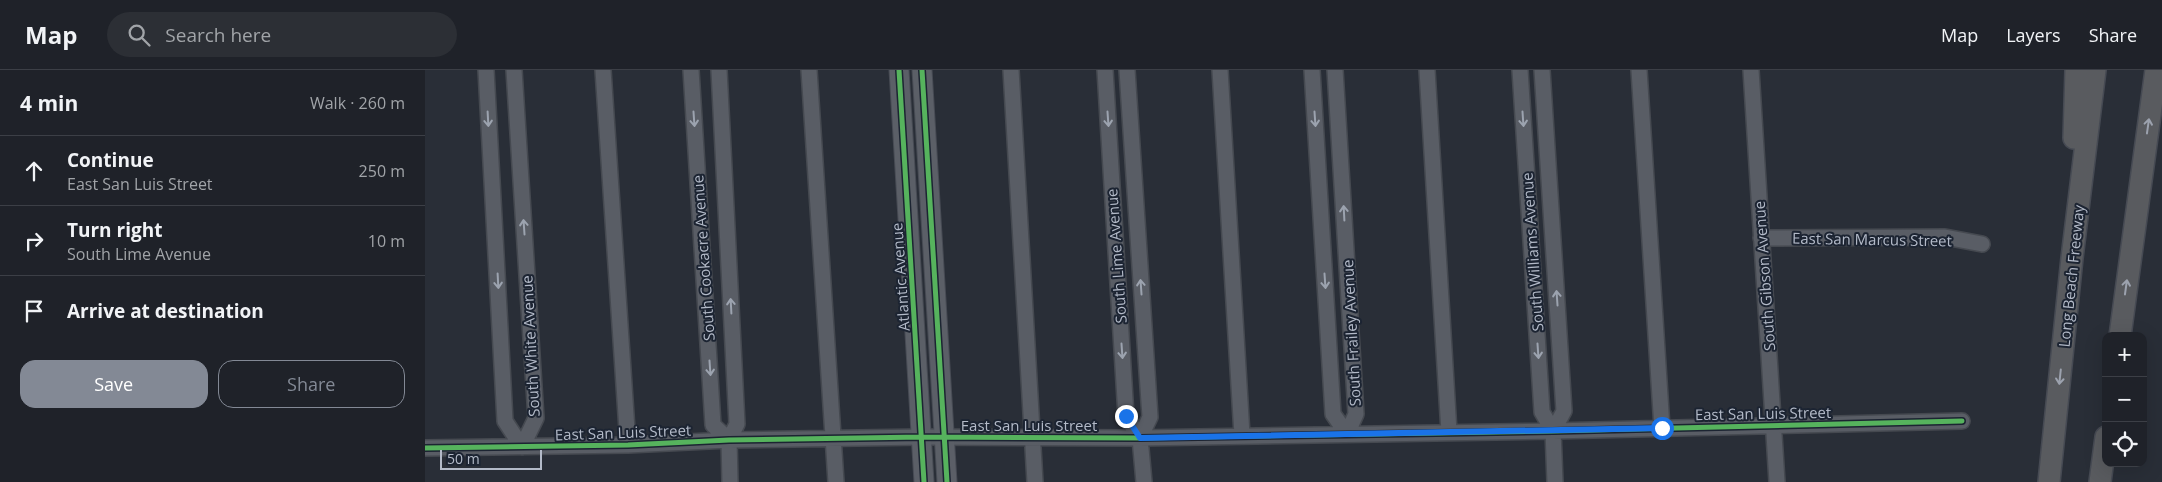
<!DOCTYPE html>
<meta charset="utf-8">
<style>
:root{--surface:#1f2229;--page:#2c2f35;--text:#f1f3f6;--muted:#a1a4a8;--line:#3c3f46;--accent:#838995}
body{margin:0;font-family:"Open Sans",sans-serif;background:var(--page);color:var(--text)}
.controls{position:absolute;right:15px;bottom:15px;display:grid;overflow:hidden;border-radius:10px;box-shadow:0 5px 20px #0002}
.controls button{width:45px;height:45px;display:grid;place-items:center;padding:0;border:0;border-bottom:1px solid var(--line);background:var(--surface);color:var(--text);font:25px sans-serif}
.scale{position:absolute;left:15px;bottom:12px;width:102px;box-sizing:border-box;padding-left:5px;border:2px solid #b3bac8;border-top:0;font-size:14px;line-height:18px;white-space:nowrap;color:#b3bac8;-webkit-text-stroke:4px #1c2432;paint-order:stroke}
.stop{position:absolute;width:15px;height:15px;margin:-11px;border:4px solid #1a73e8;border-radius:50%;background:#fff}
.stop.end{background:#1a73e8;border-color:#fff;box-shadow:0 1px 5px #0008}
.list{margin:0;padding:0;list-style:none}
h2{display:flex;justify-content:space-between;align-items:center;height:65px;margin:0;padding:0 20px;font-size:21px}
h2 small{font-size:16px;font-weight:400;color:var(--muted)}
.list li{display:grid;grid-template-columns:32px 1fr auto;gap:15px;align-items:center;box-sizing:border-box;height:70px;padding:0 20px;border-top:1px solid var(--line)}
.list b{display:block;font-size:19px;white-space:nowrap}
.list p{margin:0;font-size:16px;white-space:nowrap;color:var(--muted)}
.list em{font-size:16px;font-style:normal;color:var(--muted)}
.actions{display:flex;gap:10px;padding:15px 20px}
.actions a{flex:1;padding:11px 0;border:1px solid var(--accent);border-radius:15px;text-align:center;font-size:18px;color:var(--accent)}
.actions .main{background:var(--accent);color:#fff}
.icon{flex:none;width:28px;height:28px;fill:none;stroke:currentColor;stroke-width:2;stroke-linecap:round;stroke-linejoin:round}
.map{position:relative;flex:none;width:1737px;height:412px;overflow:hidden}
header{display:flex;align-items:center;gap:30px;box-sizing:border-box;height:70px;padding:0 25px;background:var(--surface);border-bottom:1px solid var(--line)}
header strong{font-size:24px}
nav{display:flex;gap:28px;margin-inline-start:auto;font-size:18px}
.search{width:350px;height:45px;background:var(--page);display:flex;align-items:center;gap:12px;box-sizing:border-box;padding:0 18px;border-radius:28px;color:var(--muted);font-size:19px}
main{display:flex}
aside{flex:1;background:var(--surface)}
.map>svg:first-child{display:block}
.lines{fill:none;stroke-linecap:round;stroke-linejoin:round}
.minor-casing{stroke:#454950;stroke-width:18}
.major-casing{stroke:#474b54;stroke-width:21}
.highway-casing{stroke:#464a53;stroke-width:24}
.minor{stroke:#595d65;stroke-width:15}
.major{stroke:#5b5f67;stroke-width:19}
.highway{stroke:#595b5f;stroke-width:21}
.cycleway-casing{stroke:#1c2432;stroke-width:8}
.cycleway{stroke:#56b35d;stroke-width:5}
.oneway{stroke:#9ca3af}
.oneway2{stroke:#9ca2ae}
.route{stroke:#1a73e8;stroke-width:6}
.labels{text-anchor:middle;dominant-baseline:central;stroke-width:4;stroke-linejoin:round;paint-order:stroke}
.street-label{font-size:15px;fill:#b3bac8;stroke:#1c2432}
</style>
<header>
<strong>Map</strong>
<div class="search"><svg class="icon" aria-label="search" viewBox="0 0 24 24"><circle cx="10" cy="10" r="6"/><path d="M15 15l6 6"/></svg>Search here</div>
<nav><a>Map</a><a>Layers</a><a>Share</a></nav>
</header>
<main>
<aside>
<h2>4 min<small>Walk · 260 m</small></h2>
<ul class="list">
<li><svg class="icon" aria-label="ahead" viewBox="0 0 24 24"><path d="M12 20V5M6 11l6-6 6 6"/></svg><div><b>Continue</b><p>East San Luis Street</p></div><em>250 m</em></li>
<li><svg class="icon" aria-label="right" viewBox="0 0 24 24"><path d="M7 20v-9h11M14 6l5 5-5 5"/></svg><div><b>Turn right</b><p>South Lime Avenue</p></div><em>10 m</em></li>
<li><svg class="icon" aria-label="arrive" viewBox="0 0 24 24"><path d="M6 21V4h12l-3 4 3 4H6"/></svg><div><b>Arrive at destination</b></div></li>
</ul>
<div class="actions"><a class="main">Save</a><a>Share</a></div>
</aside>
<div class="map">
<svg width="1737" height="412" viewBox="0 0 1737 412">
<rect width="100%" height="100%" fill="#292e37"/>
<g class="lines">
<defs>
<path id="minor" d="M 61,0 L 80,351 L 97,377
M 89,0 L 111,348 L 97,377
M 178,0 L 203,375
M 266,0 L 288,355 L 304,370
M 294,0 L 312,354 L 304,370 L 305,412
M 384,0 L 411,412
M 586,0 L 610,412
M 680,0 L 701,346 L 715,368 L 719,412
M 702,0 L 725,347 L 715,368
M 795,0 L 817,365
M 887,0 L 908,344 L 922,364
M 910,0 L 931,344 L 922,364
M 1002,0 L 1024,362
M 1095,0 L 1117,342 L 1128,361 L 1130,412
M 1117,0 L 1139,341 L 1128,361
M 1214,0 L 1237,358
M 1326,0 L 1352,412
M 1336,168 L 1520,167 L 1557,174
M 0,378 L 203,375 L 304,370 L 497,367 L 715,368 L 1128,361 L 1537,351"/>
<path id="major" d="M 474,0 L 499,412
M 497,0 L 522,412"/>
<path id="highway" d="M 1649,68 L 1651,0
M 1695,266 L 1731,0
M 1624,412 L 1647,188 L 1670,0
M 1675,412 L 1681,367"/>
</defs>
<use href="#minor" class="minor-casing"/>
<use href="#major" class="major-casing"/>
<use href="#highway" class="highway-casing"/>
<use href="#minor" class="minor"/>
<use href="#major" class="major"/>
<use href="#highway" class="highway"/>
<defs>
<path id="cycleway" d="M 474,0 L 499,412
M 497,0 L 522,412
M 0,378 L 203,375 L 304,370 L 497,367 L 715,368 L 1128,361 L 1537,351"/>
</defs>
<use href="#cycleway" class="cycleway-casing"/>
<use href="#cycleway" class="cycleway"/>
</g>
<defs><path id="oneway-shaft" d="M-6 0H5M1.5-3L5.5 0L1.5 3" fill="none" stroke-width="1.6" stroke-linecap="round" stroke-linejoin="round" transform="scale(1.25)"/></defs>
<g class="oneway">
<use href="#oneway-shaft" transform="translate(63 49) rotate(87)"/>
<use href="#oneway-shaft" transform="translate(269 49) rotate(86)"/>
<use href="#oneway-shaft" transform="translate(683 49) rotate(86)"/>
<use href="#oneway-shaft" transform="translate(890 49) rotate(86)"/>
<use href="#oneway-shaft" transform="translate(1098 49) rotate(86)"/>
<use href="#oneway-shaft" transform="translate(919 143) rotate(-93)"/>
<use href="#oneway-shaft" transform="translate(99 157) rotate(-94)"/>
<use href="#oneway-shaft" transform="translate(73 211) rotate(87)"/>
<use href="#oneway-shaft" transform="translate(900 211) rotate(86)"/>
<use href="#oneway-shaft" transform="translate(716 217) rotate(-94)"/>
<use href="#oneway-shaft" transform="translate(1132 228) rotate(-94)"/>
<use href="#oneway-shaft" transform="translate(306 236) rotate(-93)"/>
<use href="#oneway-shaft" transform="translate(697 281) rotate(86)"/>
<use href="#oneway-shaft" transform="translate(1113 281) rotate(86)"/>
<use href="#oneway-shaft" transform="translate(285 298) rotate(86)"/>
</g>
<g class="oneway2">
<use href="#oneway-shaft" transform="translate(1723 56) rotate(-82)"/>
<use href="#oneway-shaft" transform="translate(1701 217) rotate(-82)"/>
<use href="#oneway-shaft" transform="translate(1635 307) rotate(96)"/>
</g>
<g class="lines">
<path class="route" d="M 701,346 L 715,368 L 1237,358"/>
</g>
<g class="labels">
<g class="street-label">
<text transform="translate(1447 169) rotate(1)">East San Marcus Street</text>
<text transform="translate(1107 182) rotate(-94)">South Williams Avenue</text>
<text transform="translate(691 186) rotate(-94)">South Lime Avenue</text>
<text transform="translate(278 188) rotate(-94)">South Cookacre Avenue</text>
<text transform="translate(1339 206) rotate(-94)">South Gibson Avenue</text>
<text transform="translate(1646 206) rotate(-84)">Long Beach Freeway</text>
<text transform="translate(475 207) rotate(-94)">Atlantic Avenue</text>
<text transform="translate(926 263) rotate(-93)">South Frailey Avenue</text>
<text transform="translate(105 276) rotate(-93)">South White Avenue</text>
<text transform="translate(1338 343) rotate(-1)">East San Luis Street</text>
<text x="604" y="355">East San Luis Street</text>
<text transform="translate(198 362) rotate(-2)">East San Luis Street</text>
</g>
</g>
</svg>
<div class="controls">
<button>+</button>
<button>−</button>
<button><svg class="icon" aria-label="locate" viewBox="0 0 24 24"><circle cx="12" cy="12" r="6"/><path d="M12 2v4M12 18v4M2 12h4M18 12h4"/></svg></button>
</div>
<div class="scale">50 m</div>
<div class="stop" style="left:1237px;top:358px"></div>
<div class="stop end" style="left:701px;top:346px"></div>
</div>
</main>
